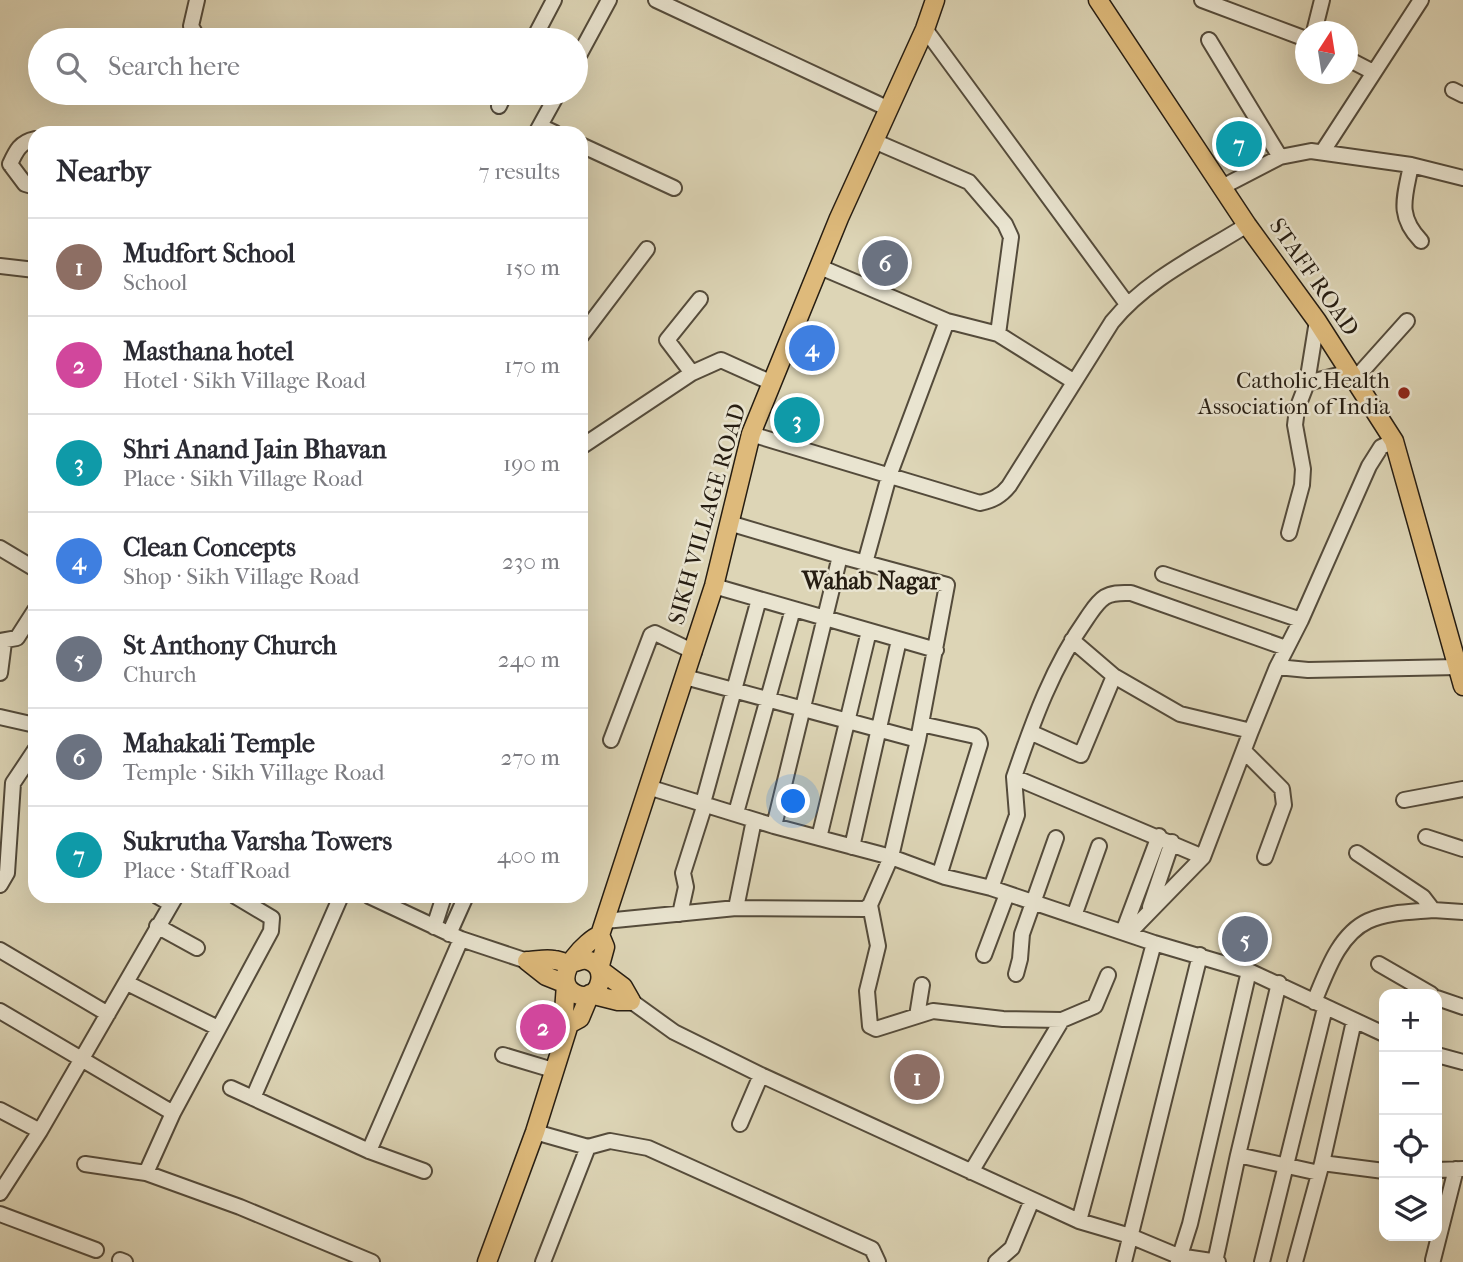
<!DOCTYPE html>
<meta charset="utf-8">
<style>
:root{--surface:#fff;--page:#f7f7f7;--text:#2b2b33;--muted:#7c7c81;--line:#e1e1e2;--accent:#8f2418}
body{margin:0;font-family:"IM FELL French Canon",serif;background:var(--page);color:var(--text)}
.controls{position:absolute;right:21px;bottom:21px;display:grid;overflow:hidden;border-radius:14px;box-shadow:0 7px 28px #0002}
.controls button{width:63px;height:63px;display:grid;place-items:center;padding:0;border:0;border-bottom:2px solid var(--line);background:var(--surface);color:var(--text);font:35px sans-serif}
.compass{position:absolute;left:1295px;top:21px;width:63px;height:63px;border-radius:50%;background:var(--surface);box-shadow:0 7px 28px #0002;rotate:12deg}
.you{position:absolute;left:794px;top:802px;width:24px;height:24px;margin:-18px;border:5px solid #fff;border-radius:50%;background:#1a73e8;box-shadow:0 0 0 10px #1a73e833}
.badge{display:grid;place-items:center;width:46px;height:46px;border-radius:50%;background:var(--accent);color:#fff;font-size:23px;font-weight:700}
.pin{position:absolute;translate:-50% -50%;border:4px solid #fff;box-shadow:0 2px 7px #0006}
.list{margin:0;padding:0;list-style:none}
h2{display:flex;justify-content:space-between;align-items:center;height:91px;margin:0;padding:0 28px;font-size:30px}
h2 small{font-size:23px;font-weight:400;color:var(--muted)}
.list li{display:grid;grid-template-columns:46px 1fr auto;gap:21px;align-items:center;box-sizing:border-box;height:98px;padding:0 28px;border-top:2px solid var(--line)}
.list b{display:block;font-size:26px;white-space:nowrap}
.list p{margin:0;font-size:23px;white-space:nowrap;color:var(--muted)}
.list em{font-size:23px;font-style:normal;color:var(--muted)}
.icon{flex:none;width:38px;height:38px;fill:none;stroke:currentColor;stroke-width:2;stroke-linecap:round;stroke-linejoin:round}
.map{position:relative;flex:none;width:1463px;height:1262px;overflow:hidden}
.search{position:absolute;background:var(--surface);box-shadow:0 7px 28px #0002;left:28px;top:28px;width:560px;height:77px;display:flex;align-items:center;gap:18px;box-sizing:border-box;padding:0 24px;border-radius:38px;color:var(--muted);font-size:26px}
.panel{position:absolute;background:var(--surface);box-shadow:0 7px 28px #0002;left:28px;top:126px;width:560px;height:777px;border-radius:21px}
.map>svg:first-child{display:block}
.lines{fill:none;stroke-linecap:round;stroke-linejoin:round}
.minor-casing{stroke:#544b3b;stroke-width:18}
.major-casing{stroke:#261d12;stroke-width:21}
.minor{stroke:#e9e4d0;stroke-width:14}
.major{stroke:#deba7b;stroke-width:18}
.poi-dot{fill:#8f2418;stroke:#e9e4d0;stroke-width:2.5}
.labels{text-anchor:middle;dominant-baseline:central;stroke-width:5;stroke-linejoin:round;paint-order:stroke}
.street-label{font-size:23px;fill:#261d12;stroke:#e9e4d0}
.poi-label{font-size:23px;fill:#261d12;stroke:#e9e4d0;text-anchor:end}
.neighbourhood-label{font-size:24px;font-weight:bold;fill:#261d12;stroke:#e9e4d0}
</style>
<div class="map">
<svg width="1463" height="1262" viewBox="0 0 1463 1262">
<rect width="100%" height="100%" fill="#ddd5b6"/>
<filter id="stains"><feTurbulence type="fractalNoise" baseFrequency=".00286" numOctaves="4"/><feColorMatrix values="0 0 0 0 .2 0 0 0 0 .09 0 0 0 0 .02 0 0 0 .5 -.17"/></filter>
<radialGradient id="worn" r=".72"><stop offset=".6" stop-color="#630" stop-opacity="0"/><stop offset="1" stop-color="#630" stop-opacity=".3"/></radialGradient>
<g class="lines">
<defs>
<path id="minor" d="M 197,0 L 191,26 L 199,40
M 656,0 L 889,109
M 1202,0 L 1306,39
M 925,29 L 1127,304
M 1314,32 L 1322,0
M 533,40 L 554,0
M 1209,40 L 1280,157
M 1348,59 L 1373,72
M 576,61 L 609,0
M 1453,90 L 1463,95
M 499,106 L 505,93
M 540,126 L 555,133
M 536,133 L 558,93
M 874,141 L 969,182 L 1005,224 L 1011,237 L 998,334
M 581,145 L 674,188
M 1323,151 L 1421,0
M 10,164 C 16,151 20,142 35,139
M 10,164 L 25,184 L 35,187
M 1411,165 C 1405,197 1396,215 1421,241
M 1224,186 L 1280,157 L 1311,151 L 1411,165 L 1463,178
M 0,266 L 35,270
M 820,267 L 947,321 L 998,334 L 1073,381
M 581,336 L 647,249
M 692,373 L 667,340 L 700,299
M 1355,379 L 1407,321
M 1307,383 L 1350,372
M 751,434 L 980,503 C 993,500 1001,496 1009,486 L 1112,322 C 1147,279 1201,254 1247,225
M 581,447 L 692,373 L 721,360 L 772,383
M 729,523 L 840,556 L 774,826
M 1289,533 L 1302,485 L 1303,469 L 1295,425 L 1297,409 L 1307,383 L 1317,321
M 0,548 L 35,569
M 865,563 L 889,476 L 947,321
M 1163,574 L 1301,620
M 714,586 L 936,650
M 1072,640 L 1114,676 L 1180,714 L 1251,731 L 1203,857
M 0,641 L 17,638 L 35,610
M 1277,667 L 1308,670 L 1458,667
M 0,673 L 4,642
M 685,677 L 918,740
M 0,717 L 35,725
M 921,724 L 975,736 L 979,740 L 980,744 L 940,873
M 1251,731 L 1277,667 L 1301,620 L 1369,466 L 1381,447 L 1394,441
M 1030,732 L 1081,755 L 1114,676
M 611,740 L 651,635 L 655,633 L 694,652
M 1244,751 L 1282,789 L 1284,805 L 1265,857
M 1014,777 C 1033,721 1053,666 1087,618 C 1092,611 1097,602 1105,597 C 1113,592 1122,593 1131,593 L 1286,648
M 648,787 L 774,826 L 891,857 L 945,877 L 991,888 L 1154,943 L 1249,971 L 1384,1034
M 1404,800 L 1463,789
M 703,803 L 759,599
M 736,813 L 793,609
M 1426,837 L 1463,849
M 819,838 L 869,631
M 852,847 L 899,640
M 1357,853 L 1423,897 L 1433,910 L 1463,912
M 0,885 L 7,873 L 13,783 L 35,750
M 991,888 L 1017,815 L 1014,777 L 1203,857 L 1128,934
M 157,896 L 171,904
M 369,896 L 461,939 L 527,961
M 870,905 L 878,946 L 867,991 L 870,1026 L 876,1029 L 933,1011 L 1003,1019 L 1062,1020 L 1095,1006 L 1108,975
M 1150,907 L 1172,842
M 736,908 L 754,820
M 680,914 L 686,887 L 683,873 L 705,804
M 1074,916 L 1099,846
M 605,921 L 736,908 L 865,909 L 870,905 L 891,857 L 918,740 L 947,585 L 840,556
M 157,926 L 197,948
M 434,927 L 444,896
M 1123,932 L 1159,836
M 449,934 L 466,896
M 0,950 L 108,1014
M 984,955 L 1007,894
M 1379,964 L 1431,994
M 1016,974 L 1020,959 L 1022,934 L 1056,838
M 127,983 L 218,1028
M 1437,998 L 1463,1007
M 631,1001 L 674,1032 L 761,1075 L 1079,1221 L 1130,1236 L 1178,1256 L 1218,1262
M 1314,1002 C 1326,974 1338,935 1368,921 C 1387,912 1412,912 1433,910
M 0,1011 L 173,1113 L 146,1173
M 917,1016 L 922,985
M 503,1055 L 553,1070
M 1437,1055 L 1463,1062
M 231,1088 L 369,1151 L 424,1171
M 253,1098 L 341,896
M 0,1110 L 40,1131
M 173,1113 L 271,931 L 272,918 L 235,896
M 740,1124 L 761,1075
M 535,1132 L 588,1147 L 543,1262
M 588,1147 L 610,1141 L 648,1148 L 872,1249 L 878,1262
M 369,1151 L 461,939
M 1238,1155 L 1319,1173
M 1322,1163 L 1354,1021
M 85,1164 L 146,1173 L 240,1207 L 372,1262
M 1437,1170 L 1463,1169
M 971,1172 L 1062,1020
M 0,1193 L 40,1131 L 176,896
M 0,1214 L 96,1250
M 1079,1221 L 1154,943
M 120,1260 L 125,1262
M 1433,1260 L 1456,1169
M 996,1262 L 1012,1248 L 1032,1200
M 1124,1262 L 1200,955
M 1178,1262 L 1190,1224 L 1249,971
M 1215,1262 L 1238,1155 L 1279,983
M 1262,1262 L 1325,1008
M 1295,1262 L 1322,1163 L 1384,1171"/>
<path id="major" d="M 1098,0 L 1247,225 L 1317,321 L 1394,441 L 1463,686
M 600,935 L 714,586 L 751,434 L 839,218 L 925,29 L 935,0
M 527,961 C 536,961 545,958 554,960 C 559,960 565,964 570,963 C 577,963 582,957 590,961 C 607,968 602,995 584,996 C 578,996 573,993 569,989 C 555,972 586,941 600,935
M 527,961 L 546,976 L 566,984 L 564,1012 L 569,1024
M 569,1024 L 580,1018 L 590,994 L 618,1001 L 631,1001 L 623,987 L 599,969 L 605,947 L 600,935
M 487,1262 L 535,1132 L 569,1024"/>
</defs>
<use href="#minor" class="minor-casing"/>
<use href="#major" class="major-casing"/>
<use href="#minor" class="minor"/>
<use href="#major" class="major"/>
</g>
<circle class="poi-dot" cx="1404" cy="393" r="7"/>
<g class="labels">
<g class="street-label">
<text transform="translate(1314 277) rotate(55)">STAFF ROAD</text>
<text transform="translate(707 514) rotate(-74)">SIKH VILLAGE ROAD</text>
</g>
<g class="poi-label">
<text x="1390" y="380">Catholic Health<tspan x="1390" dy="26">Association of India</tspan></text>
</g>
<g class="neighbourhood-label">
<text x="871" y="581">Wahab Nagar</text>
</g>
</g>
<rect width="100%" height="100%" filter="url(#stains)"/>
<rect width="100%" height="100%" fill="url(#worn)"/>
</svg>
<div class="controls">
<button>+</button>
<button>−</button>
<button><svg class="icon" aria-label="locate" viewBox="0 0 24 24"><circle cx="12" cy="12" r="6"/><path d="M12 2v4M12 18v4M2 12h4M18 12h4"/></svg></button>
<button><svg class="icon" aria-label="layers" viewBox="0 0 24 24"><path d="M12 4l9 5-9 5-9-5zM3 14l9 5 9-5"/></svg></button>
</div>
<svg class="compass" viewBox="-18 -18 36 36"><path d="M0-13l5 13h-10z" fill="#e53935"/><path d="M0 13l5-13h-10z" fill="#7c7c81"/></svg>
<div class="you"></div>
<div class="pin badge" style="left:917px;top:1077px;background:#8d6e63">1</div>
<div class="pin badge" style="left:543px;top:1027px;background:#d1479c">2</div>
<div class="pin badge" style="left:797px;top:420px;background:#0f9aa8">3</div>
<div class="pin badge" style="left:812px;top:348px;background:#3f7fe0">4</div>
<div class="pin badge" style="left:1245px;top:939px;background:#6b7280">5</div>
<div class="pin badge" style="left:885px;top:263px;background:#6b7280">6</div>
<div class="pin badge" style="left:1239px;top:144px;background:#0f9aa8">7</div>
<div class="search"><svg class="icon" aria-label="search" viewBox="0 0 24 24"><circle cx="10" cy="10" r="6"/><path d="M15 15l6 6"/></svg>Search here</div>
<section class="panel">
<h2>Nearby<small>7 results</small></h2>
<ul class="list">
<li><span class="badge" style="background:#8d6e63">1</span><div><b>Mudfort School</b><p>School</p></div><em>150 m</em></li>
<li><span class="badge" style="background:#d1479c">2</span><div><b>Masthana hotel</b><p>Hotel · Sikh Village Road</p></div><em>170 m</em></li>
<li><span class="badge" style="background:#0f9aa8">3</span><div><b>Shri Anand Jain Bhavan</b><p>Place · Sikh Village Road</p></div><em>190 m</em></li>
<li><span class="badge" style="background:#3f7fe0">4</span><div><b>Clean Concepts</b><p>Shop · Sikh Village Road</p></div><em>230 m</em></li>
<li><span class="badge" style="background:#6b7280">5</span><div><b>St Anthony Church</b><p>Church</p></div><em>240 m</em></li>
<li><span class="badge" style="background:#6b7280">6</span><div><b>Mahakali Temple</b><p>Temple · Sikh Village Road</p></div><em>270 m</em></li>
<li><span class="badge" style="background:#0f9aa8">7</span><div><b>Sukrutha Varsha Towers</b><p>Place · Staff Road</p></div><em>400 m</em></li>
</ul>
</section>
</div>
